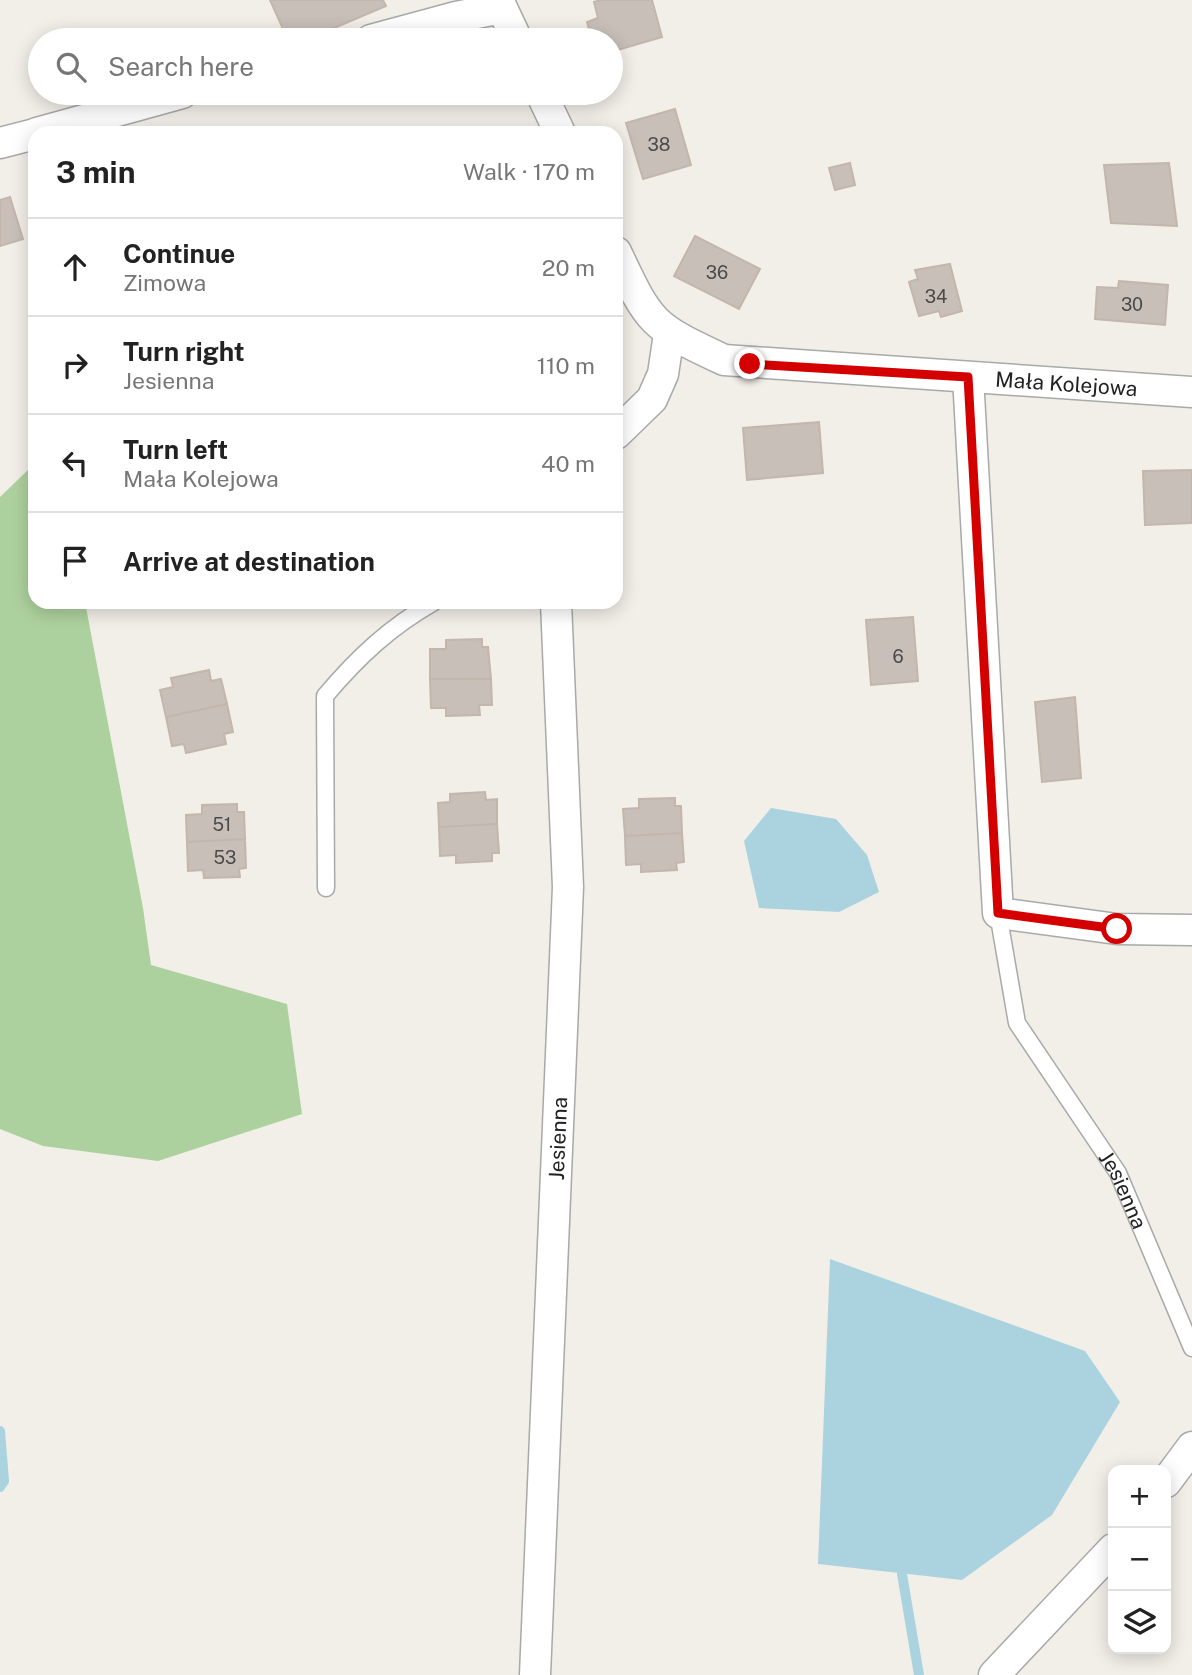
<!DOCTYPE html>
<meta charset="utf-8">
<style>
:root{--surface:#fff;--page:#f6f6f6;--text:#222;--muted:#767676;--line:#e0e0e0}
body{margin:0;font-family:"Public Sans",sans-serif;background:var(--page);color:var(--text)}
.controls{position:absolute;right:21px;bottom:21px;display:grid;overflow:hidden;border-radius:14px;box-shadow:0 4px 18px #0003}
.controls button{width:63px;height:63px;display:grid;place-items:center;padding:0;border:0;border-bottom:2px solid var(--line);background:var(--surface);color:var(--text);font:35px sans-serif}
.stop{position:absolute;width:21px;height:21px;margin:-16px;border:5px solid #d40000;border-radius:50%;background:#fff}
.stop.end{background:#d40000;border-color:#fff;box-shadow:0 2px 7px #0008}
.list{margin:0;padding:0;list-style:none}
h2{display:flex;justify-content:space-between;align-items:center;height:91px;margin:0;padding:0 28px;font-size:30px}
h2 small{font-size:23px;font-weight:400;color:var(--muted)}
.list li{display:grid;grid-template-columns:46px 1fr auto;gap:21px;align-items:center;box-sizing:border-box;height:98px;padding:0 28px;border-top:2px solid var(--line)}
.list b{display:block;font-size:26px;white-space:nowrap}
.list p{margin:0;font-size:23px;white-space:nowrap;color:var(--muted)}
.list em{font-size:23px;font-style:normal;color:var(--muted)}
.icon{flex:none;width:38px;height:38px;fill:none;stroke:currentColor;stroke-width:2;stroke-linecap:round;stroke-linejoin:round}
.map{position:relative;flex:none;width:1192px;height:1675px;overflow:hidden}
.search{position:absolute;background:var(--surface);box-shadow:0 4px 18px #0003;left:28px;top:28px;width:595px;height:77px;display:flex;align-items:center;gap:18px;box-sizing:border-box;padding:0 24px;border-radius:38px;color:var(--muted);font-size:26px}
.panel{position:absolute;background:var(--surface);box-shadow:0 4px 18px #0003;left:28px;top:126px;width:595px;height:483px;border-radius:21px}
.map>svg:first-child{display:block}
.forest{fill:#add19e}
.water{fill:#aad3df}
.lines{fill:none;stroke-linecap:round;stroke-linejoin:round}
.stream{stroke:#aad3df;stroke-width:10}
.building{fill:#c7bfb8;stroke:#c4b6ab;stroke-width:2}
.service-casing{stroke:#a9a9a9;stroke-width:19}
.minor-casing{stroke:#a9a9a9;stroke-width:33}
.service{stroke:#fff;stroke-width:16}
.minor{stroke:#fff;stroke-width:30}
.route{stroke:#d40000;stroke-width:9}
.labels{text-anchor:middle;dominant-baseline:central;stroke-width:5;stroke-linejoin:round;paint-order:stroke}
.number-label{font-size:18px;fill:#4b4948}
.street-label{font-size:21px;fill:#222;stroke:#fff}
</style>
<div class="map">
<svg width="1192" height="1675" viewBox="0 0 1192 1675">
<rect width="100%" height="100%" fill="#f2efe9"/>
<path class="forest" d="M 32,466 L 35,473 L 35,602 L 85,602 L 143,908 L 151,965 L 287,1004 L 302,1114 L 158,1161 L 43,1146 L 0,1129 L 0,497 Z"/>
<path class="water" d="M 771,808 L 836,819 L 867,855 L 879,892 L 839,912 L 759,908 L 744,841 Z
M 830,1259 L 1085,1351 L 1120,1402 L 1052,1515 L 962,1580 L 818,1564 Z"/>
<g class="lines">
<path class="stream" d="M 0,1431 L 4,1481 L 0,1487
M 902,1574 L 919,1675"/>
</g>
<path class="building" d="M 270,0 L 383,0 L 386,6 L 306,40 L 288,40 Z
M 600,0 L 652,0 L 662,37 L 611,52 L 611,40 L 592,40 L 587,22 L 598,18 L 594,2 Z
M 675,109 L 691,165 L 643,179 L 626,123 Z
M 850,163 L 855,185 L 835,190 L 829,168 Z
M 1169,163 L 1177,226 L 1111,223 L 1104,165 Z
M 10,197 L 23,239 L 0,246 L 0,200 Z
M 695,236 L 760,269 L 739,309 L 674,276 Z
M 950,264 L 962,311 L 941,317 L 939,311 L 919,316 L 909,282 L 918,279 L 915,270 Z
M 1119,281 L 1168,285 L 1165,325 L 1095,319 L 1097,287 L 1118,288 Z
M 819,422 L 823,473 L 747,480 L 743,428 Z
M 1192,470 L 1192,523 L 1145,525 L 1143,471 Z
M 913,617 L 918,681 L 871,685 L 866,620 Z
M 482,639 L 482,647 L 488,647 L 491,679 L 430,679 L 430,649 L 446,649 L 446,640 Z
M 209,670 L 211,681 L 221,679 L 227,704 L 166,717 L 160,690 L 173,687 L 171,678 Z
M 430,679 L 491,679 L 492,705 L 479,705 L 480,715 L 446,716 L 446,708 L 431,708 Z
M 1075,697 L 1081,778 L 1042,782 L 1035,702 Z
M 227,704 L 233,732 L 224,734 L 226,744 L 186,753 L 184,744 L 172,746 L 166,717 Z
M 485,792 L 486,800 L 497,799 L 497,824 L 439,827 L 438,803 L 450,802 L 450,794 Z
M 675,798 L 675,806 L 681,806 L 682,833 L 625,836 L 623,809 L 639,808 L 639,799 Z
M 237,804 L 237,812 L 244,812 L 245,839 L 187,842 L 186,815 L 202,814 L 202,805 Z
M 497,824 L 499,853 L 492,853 L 492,861 L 456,863 L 456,855 L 440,856 L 439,827 Z
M 682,833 L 684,862 L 676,863 L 677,870 L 641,872 L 641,864 L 626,865 L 625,836 Z
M 245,839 L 246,868 L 239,869 L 240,877 L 204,878 L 203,870 L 188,871 L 187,842 Z"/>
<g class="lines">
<defs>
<g id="service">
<path d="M 326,888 L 325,696 C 358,657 390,627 434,602"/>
<path id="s1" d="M 998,913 L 1017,1023 L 1118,1173 L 1192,1348"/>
</g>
<g id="minor">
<path d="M 371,40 L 456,17 L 502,8 L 517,40"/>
<path d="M 541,93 L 560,133"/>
<path d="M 37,133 L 182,93"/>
<path d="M 0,143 L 35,134"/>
<path id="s2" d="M 616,252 C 650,324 651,326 724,360 L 1192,392"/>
<path d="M 968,377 L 998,913 L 1117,929 L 1192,930"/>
<path d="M 616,434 L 652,399 L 663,374 L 669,334"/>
<path d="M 1166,1482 L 1192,1447"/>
<path id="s3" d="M 535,1675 L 568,887 L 556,602"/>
<path d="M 994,1675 L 1113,1549"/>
</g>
</defs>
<use href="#service" class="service-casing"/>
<use href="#minor" class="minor-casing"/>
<use href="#service" class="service"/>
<use href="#minor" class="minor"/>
</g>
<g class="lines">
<path class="route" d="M 750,364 L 968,377 L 998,913 L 1117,929"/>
</g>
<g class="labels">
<g class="number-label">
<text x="659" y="144">38</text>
<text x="717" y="272">36</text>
<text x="936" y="296">34</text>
<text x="1132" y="304">30</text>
<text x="898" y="656">6</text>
<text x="222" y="824">51</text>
<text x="225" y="857">53</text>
</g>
<g class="street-label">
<text stroke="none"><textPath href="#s2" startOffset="502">Mała Kolejowa</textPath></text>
<text stroke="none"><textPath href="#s3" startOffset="537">Jesienna</textPath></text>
<text stroke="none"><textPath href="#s1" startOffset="310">Jesienna</textPath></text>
</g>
</g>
</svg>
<div class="controls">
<button>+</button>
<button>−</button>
<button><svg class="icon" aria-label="layers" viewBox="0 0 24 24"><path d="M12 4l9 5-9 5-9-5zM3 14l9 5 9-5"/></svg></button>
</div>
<div class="stop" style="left:1117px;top:929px"></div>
<div class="stop end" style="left:750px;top:364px"></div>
<div class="search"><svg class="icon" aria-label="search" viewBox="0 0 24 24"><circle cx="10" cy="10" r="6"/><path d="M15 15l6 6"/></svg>Search here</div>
<section class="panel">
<h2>3 min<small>Walk · 170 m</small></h2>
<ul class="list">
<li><svg class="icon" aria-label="ahead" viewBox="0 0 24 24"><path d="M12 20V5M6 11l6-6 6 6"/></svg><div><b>Continue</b><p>Zimowa</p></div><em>20 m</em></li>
<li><svg class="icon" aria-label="right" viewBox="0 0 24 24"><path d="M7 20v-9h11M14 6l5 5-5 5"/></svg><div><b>Turn right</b><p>Jesienna</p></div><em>110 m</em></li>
<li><svg class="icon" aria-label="left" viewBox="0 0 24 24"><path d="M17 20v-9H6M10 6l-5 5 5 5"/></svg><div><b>Turn left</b><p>Mała Kolejowa</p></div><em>40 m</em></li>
<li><svg class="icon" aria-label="arrive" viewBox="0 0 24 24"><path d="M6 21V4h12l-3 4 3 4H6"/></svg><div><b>Arrive at destination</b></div></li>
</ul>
</section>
</div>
